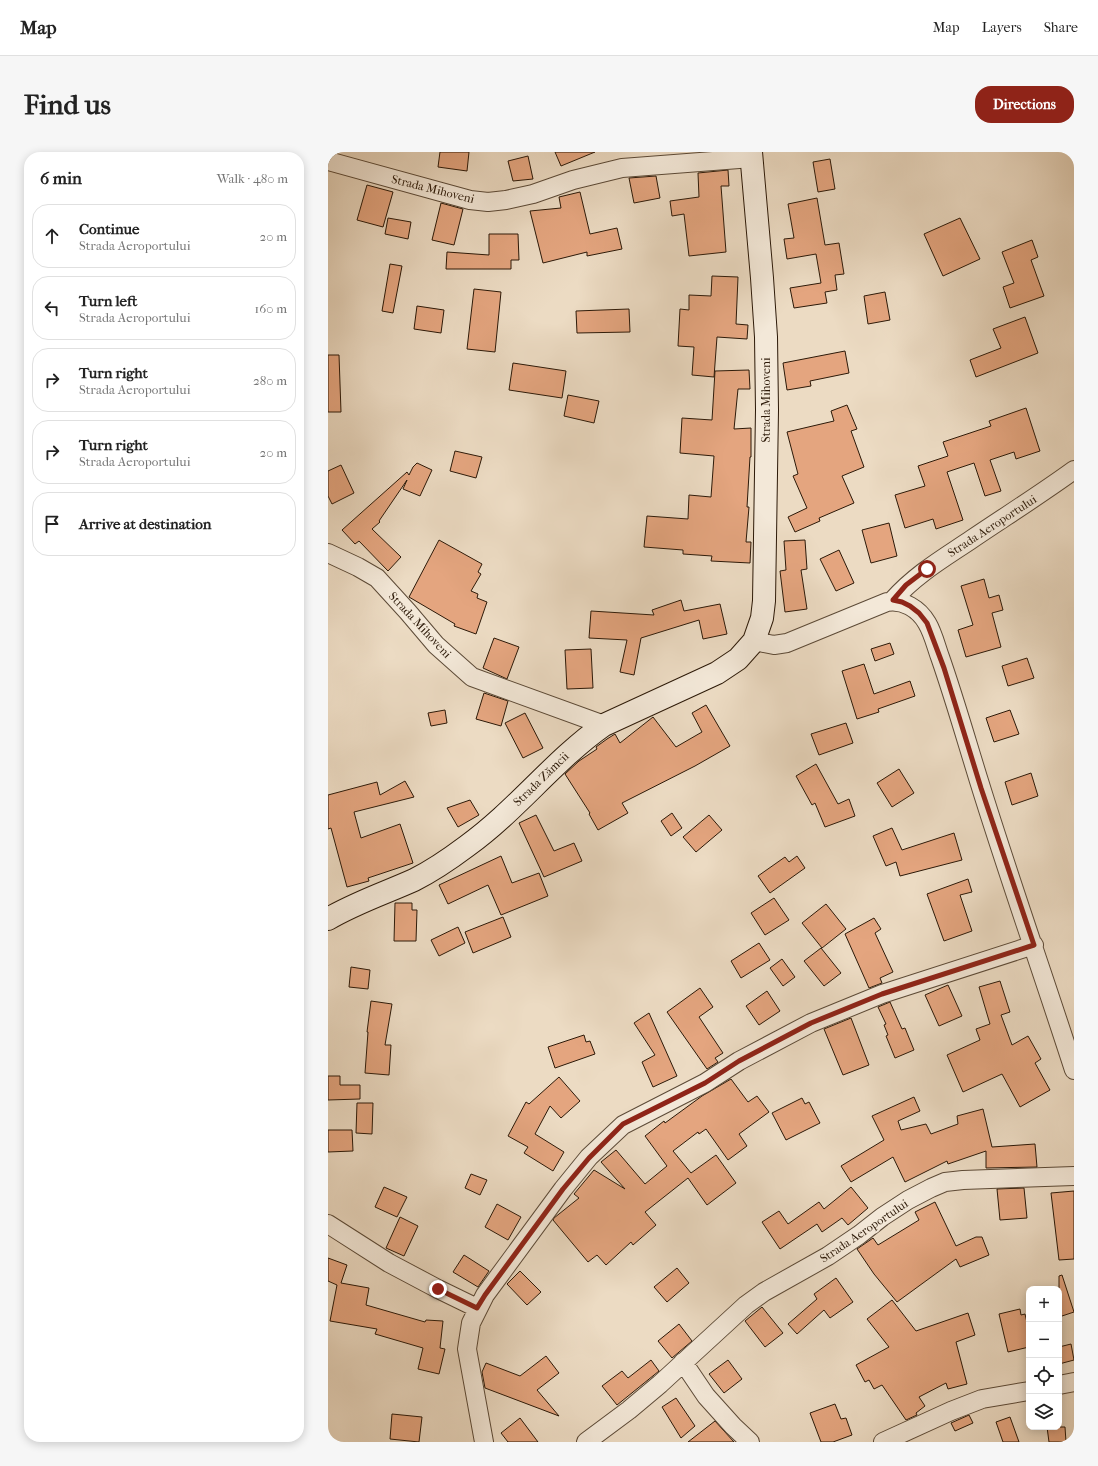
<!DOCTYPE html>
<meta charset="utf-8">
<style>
:root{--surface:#fff;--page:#f6f6f6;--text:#222;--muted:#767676;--line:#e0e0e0;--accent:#8f2418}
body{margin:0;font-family:"IM FELL French Canon",serif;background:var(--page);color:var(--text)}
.controls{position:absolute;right:12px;bottom:12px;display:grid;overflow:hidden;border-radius:8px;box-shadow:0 2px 10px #0003}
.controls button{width:36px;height:36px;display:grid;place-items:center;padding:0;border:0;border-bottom:1px solid var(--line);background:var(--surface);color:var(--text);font:20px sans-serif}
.stop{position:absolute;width:12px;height:12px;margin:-9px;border:3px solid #8f2418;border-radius:50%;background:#fff}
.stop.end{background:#8f2418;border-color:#fff;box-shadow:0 1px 4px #0008}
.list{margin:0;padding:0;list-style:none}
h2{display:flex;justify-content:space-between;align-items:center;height:52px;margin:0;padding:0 16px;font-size:17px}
h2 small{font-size:13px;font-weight:400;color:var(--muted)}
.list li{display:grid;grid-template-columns:26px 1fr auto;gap:12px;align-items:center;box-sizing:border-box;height:64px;margin:0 8px 8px;padding:0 8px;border:1px solid var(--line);border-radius:16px}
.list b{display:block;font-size:15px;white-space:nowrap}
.list p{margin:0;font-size:13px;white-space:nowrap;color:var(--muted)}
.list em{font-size:13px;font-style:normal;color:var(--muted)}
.icon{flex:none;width:22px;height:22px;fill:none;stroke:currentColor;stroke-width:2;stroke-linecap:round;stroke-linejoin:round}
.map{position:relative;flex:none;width:746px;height:1290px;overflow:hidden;border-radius:16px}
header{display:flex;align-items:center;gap:24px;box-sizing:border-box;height:56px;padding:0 20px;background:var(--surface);border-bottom:1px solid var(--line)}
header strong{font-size:19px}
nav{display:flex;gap:22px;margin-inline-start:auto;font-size:14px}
.intro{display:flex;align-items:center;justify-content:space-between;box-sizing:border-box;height:96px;padding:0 24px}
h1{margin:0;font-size:28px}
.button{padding:10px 18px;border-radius:16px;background:var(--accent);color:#fff;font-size:14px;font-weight:700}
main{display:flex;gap:24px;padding:0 24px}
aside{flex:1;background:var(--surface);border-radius:16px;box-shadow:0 2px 10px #0003}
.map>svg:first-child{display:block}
.building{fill:#e4a57f;stroke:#2c1908}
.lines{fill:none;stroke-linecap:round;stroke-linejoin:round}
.minor-casing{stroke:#5c4a37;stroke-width:20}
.secondary-casing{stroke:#2c1908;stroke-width:24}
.minor{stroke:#f3e8d8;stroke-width:18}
.secondary{stroke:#f3e8d8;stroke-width:22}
.route{stroke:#8f2418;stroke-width:5}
.labels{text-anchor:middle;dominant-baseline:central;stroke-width:4;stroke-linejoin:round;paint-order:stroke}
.street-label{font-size:12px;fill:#2c1908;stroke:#f3e8d8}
</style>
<header>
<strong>Map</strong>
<nav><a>Map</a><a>Layers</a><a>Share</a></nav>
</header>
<div class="intro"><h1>Find us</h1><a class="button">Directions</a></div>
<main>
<aside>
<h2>6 min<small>Walk · 480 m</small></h2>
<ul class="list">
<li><svg class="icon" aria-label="ahead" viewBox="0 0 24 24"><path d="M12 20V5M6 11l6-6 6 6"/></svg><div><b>Continue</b><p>Strada Aeroportului</p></div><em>20 m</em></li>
<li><svg class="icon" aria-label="left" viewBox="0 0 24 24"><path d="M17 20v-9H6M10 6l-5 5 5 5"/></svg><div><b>Turn left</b><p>Strada Aeroportului</p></div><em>160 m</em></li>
<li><svg class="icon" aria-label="right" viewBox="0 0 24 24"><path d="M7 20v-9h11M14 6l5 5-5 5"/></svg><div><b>Turn right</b><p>Strada Aeroportului</p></div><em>280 m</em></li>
<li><svg class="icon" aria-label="right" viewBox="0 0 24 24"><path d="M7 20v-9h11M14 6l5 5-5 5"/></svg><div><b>Turn right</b><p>Strada Aeroportului</p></div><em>20 m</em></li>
<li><svg class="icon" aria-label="arrive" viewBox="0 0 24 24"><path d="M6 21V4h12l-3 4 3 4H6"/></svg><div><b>Arrive at destination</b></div></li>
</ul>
</aside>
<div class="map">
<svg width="746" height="1290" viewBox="0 0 746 1290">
<rect width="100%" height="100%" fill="#ecdbc3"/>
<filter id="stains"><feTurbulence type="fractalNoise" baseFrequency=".005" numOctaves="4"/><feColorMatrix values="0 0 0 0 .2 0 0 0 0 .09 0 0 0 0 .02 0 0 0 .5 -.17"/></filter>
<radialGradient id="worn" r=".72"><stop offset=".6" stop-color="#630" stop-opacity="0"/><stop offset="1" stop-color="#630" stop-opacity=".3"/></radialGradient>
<path class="building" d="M 112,0 L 141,0 L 139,19 L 110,15 Z
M 227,0 L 267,0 L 233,14 Z
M 200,4 L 205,27 L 185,29 L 180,9 Z
M 502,7 L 507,37 L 490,40 L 485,10 Z
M 400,18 L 401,34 L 393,34 L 398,100 L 361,104 L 356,62 L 344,64 L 342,49 L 371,45 L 370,21 Z
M 328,24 L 332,46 L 306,51 L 301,26 Z
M 39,33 L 65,40 L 55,75 L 29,68 Z
M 252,40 L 262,82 L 289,76 L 294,97 L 259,104 L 259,100 L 215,111 L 202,59 L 233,56 L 231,45 Z
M 489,46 L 497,93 L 511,91 L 516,122 L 507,123 L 509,138 L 497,140 L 499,151 L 466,156 L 462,136 L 493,131 L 488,102 L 459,107 L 456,87 L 466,86 L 460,52 Z
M 113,51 L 135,57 L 126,93 L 104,88 Z
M 60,66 L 83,70 L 80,87 L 57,82 Z
M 632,66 L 652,107 L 615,124 L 596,82 Z
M 161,82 L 190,82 L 191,108 L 183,108 L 183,117 L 118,117 L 119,100 L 161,103 Z
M 704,88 L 710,105 L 703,108 L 716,144 L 682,156 L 675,135 L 686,131 L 674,100 Z
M 62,112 L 74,114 L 65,161 L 54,159 Z
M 384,124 L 410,125 L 408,172 L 420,173 L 419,187 L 389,185 L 386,225 L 364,223 L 366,195 L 350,194 L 352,157 L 361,158 L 361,143 L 383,144 Z
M 146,137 L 173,140 L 167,200 L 139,197 Z
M 557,140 L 562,168 L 540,172 L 536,144 Z
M 89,154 L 116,158 L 113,181 L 86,177 Z
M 301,157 L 302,180 L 249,181 L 248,159 Z
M 697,165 L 710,201 L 648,225 L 642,208 L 673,196 L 665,177 Z
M 517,199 L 521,221 L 482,229 L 483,234 L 459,238 L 455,211 Z
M 0,203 L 11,203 L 13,260 L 0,260 Z
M 185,211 L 238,219 L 234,246 L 181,238 Z
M 421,218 L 422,237 L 410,237 L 406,277 L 423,276 L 423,305 L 422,305 L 419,355 L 421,355 L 418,390 L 423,390 L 422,411 L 383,409 L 384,404 L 355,402 L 355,398 L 316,395 L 319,364 L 360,367 L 361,343 L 383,345 L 386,304 L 352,301 L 354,266 L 384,268 L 387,219 Z
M 240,243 L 271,249 L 266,271 L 236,264 Z
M 519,253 L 529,277 L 523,279 L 536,315 L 514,324 L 526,351 L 491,366 L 492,369 L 467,380 L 460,365 L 479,356 L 465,324 L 470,322 L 459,280 L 506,269 L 503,259 Z
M 698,256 L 712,299 L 688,307 L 686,300 L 662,308 L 673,339 L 657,344 L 646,311 L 619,320 L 635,368 L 608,377 L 605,367 L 577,376 L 567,343 L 597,334 L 590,314 L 620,304 L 615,290 L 663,274 L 661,269 Z
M 127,299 L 154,305 L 148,326 L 122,319 Z
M 89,311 L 104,318 L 92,344 L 75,337 L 79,328 L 51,369 L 52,370 L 44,377 L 73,405 L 60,419 L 31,389 L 27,392 L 14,378 L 79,320 L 81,323 L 85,315 Z
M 13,313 L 26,341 L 4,352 L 0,344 L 0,319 Z
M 561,371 L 569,404 L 543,411 L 534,378 Z
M 111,388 L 154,412 L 150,420 L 153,422 L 143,439 L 150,442 L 149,446 L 159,450 L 148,482 L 126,474 L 127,472 L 81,445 Z
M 477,388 L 479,417 L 473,418 L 479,457 L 457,460 L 452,419 L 458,418 L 456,389 Z
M 511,398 L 526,431 L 508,439 L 492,407 Z
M 656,427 L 661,446 L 671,443 L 675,458 L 664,461 L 673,495 L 638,505 L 630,478 L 645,473 L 633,434 Z
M 353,448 L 356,459 L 392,452 L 399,482 L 375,487 L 371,468 L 313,486 L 306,523 L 292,520 L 299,488 L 261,486 L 263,459 L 326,463 L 324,458 Z
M 166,486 L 191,495 L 179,527 L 155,516 Z
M 562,491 L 566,502 L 547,509 L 543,497 Z
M 263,497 L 265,536 L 239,537 L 237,498 Z
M 699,506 L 706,526 L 680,534 L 674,514 Z
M 536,512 L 546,542 L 582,529 L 587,544 L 550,557 L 551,560 L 529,567 L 514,519 Z
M 156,541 L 180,549 L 173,574 L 148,567 Z
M 378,553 L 402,594 L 367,614 L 294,651 L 300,661 L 270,678 L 261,662 L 262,661 L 237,622 L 251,609 L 269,597 L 268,595 L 279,587 L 287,582 L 292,591 L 325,565 L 348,595 L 374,580 L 364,561 Z
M 117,558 L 119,571 L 103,574 L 100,561 Z
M 682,558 L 691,582 L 666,590 L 658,566 Z
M 197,561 L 215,596 L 195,606 L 177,571 Z
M 518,571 L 525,591 L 491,603 L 483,582 Z
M 488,612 L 510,652 L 521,647 L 527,664 L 497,675 L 487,651 L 484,653 L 468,624 Z
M 571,617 L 586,641 L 564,655 L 549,631 Z
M 703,621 L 710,644 L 684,653 L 677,630 Z
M 77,629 L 86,645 L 26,660 L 33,686 L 72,672 L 85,711 L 40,726 L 41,729 L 19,735 L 3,676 L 0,677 L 0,643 L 49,630 L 52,643 Z
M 142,648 L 151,663 L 130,675 L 119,656 Z
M 344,661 L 354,676 L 343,684 L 333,669 Z
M 208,663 L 226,699 L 246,691 L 254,709 L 216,725 L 191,671 Z
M 381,663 L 394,678 L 368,700 L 355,685 Z
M 564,676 L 574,698 L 626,681 L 634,708 L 572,724 L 568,710 L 558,714 L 545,684 Z
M 173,704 L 184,731 L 211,721 L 220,744 L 173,763 L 160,733 L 120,752 L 111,733 Z
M 469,704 L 477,716 L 442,741 L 430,724 L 457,705 L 461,710 Z
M 640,727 L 644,740 L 632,743 L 644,779 L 616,789 L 599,742 Z
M 446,746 L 461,768 L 437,783 L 423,761 Z
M 67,751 L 84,751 L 84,758 L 89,758 L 88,789 L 66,789 Z
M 498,752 L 518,777 L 494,796 L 474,771 Z
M 175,765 L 183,785 L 145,801 L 137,780 Z
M 546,766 L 553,777 L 547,781 L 565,820 L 552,826 L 554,831 L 541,836 L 517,782 Z
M 130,775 L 137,791 L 111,804 L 103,788 Z
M 431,791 L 442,808 L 413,826 L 403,809 Z
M 493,796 L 513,821 L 496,834 L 476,809 Z
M 454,807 L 467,825 L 455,834 L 442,816 Z
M 23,815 L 42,818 L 40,837 L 21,835 Z
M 672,829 L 682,860 L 673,863 L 684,893 L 700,884 L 713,907 L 707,911 L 722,938 L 692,955 L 674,922 L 635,940 L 619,903 L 652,888 L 648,877 L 662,872 L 651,835 Z
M 620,833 L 634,864 L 611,874 L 597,843 Z
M 372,836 L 385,855 L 371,865 L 395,901 L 387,906 L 390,910 L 379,917 L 339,860 Z
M 439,839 L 452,859 L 431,873 L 418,854 Z
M 43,849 L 64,852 L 57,893 L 63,893 L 61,923 L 37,921 L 40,880 L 39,880 Z
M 562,850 L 574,877 L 577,876 L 586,898 L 567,906 L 558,884 L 560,883 L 556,873 L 558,872 L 550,855 Z
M 321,861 L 349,924 L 325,935 L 314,910 L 327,903 L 306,871 Z
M 523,866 L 541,913 L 515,923 L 496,877 Z
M 256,883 L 258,890 L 262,889 L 267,902 L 227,916 L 220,895 Z
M 0,924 L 12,924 L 12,933 L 32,933 L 32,947 L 0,948 Z
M 231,925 L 252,949 L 233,966 L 222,954 L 207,982 L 236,1000 L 225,1019 L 196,1001 L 200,995 L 180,984 L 198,950 L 201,952 Z
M 403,927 L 420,950 L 429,944 L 441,960 L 411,982 L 419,994 L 400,1008 L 378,977 L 371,982 L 370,980 L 345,999 L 363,1021 L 388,1003 L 408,1031 L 379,1053 L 360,1026 L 317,1060 L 328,1073 L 305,1093 L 303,1090 L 278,1113 L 269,1103 L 260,1110 L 225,1068 L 226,1066 L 251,1046 L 246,1042 L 266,1018 L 297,1037 L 273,1010 L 288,998 L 317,1032 L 339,1014 L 317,984 L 336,969 L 337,971 L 374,944 Z
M 586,945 L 592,959 L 570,969 L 573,978 L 598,972 L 603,982 L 630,972 L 629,964 L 655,957 L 664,995 L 707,992 L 709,1015 L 658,1016 L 658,999 L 620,1012 L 619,1009 L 577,1030 L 565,1005 L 523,1030 L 513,1014 L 556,988 L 544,964 Z
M 474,946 L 477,952 L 481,950 L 492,971 L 458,988 L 444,961 Z
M 29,951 L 45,951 L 44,982 L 28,981 Z
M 0,978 L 24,978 L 25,999 L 0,1000 Z
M 143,1022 L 159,1028 L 152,1043 L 137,1036 Z
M 56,1035 L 79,1045 L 69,1065 L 47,1055 Z
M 523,1035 L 540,1056 L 520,1073 L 514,1066 L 494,1080 L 489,1072 L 452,1097 L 434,1070 L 451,1059 L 460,1072 L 491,1050 L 496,1057 Z
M 696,1036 L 699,1066 L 672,1068 L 669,1037 Z
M 746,1039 L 746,1107 L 731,1108 L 723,1041 Z
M 607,1050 L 628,1094 L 648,1085 L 654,1085 L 661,1103 L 632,1115 L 628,1107 L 569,1150 L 546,1122 L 529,1097 L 545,1086 L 550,1093 L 591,1068 L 587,1060 Z
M 169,1052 L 193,1065 L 180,1088 L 157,1075 Z
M 72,1065 L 90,1074 L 76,1104 L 58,1096 Z
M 136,1103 L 161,1119 L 150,1135 L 125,1120 Z
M 0,1106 L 19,1113 L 13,1131 L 41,1136 L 38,1153 L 97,1170 L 98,1168 L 115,1169 L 112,1196 L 117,1197 L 111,1222 L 90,1217 L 95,1196 L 47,1182 L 49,1177 L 2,1169 L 9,1133 L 0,1129 Z
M 349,1116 L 361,1131 L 339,1150 L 326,1135 Z
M 192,1119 L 213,1140 L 199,1153 L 179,1132 Z
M 734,1123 L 746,1160 L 731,1165 L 731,1124 Z
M 508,1126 L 525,1150 L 502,1166 L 496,1158 L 469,1182 L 460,1172 L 489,1147 L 486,1142 Z
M 564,1148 L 588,1179 L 640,1161 L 647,1183 L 628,1190 L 639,1232 L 620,1237 L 618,1231 L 591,1245 L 597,1254 L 588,1261 L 589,1263 L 578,1268 L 554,1233 L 546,1237 L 541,1228 L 537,1230 L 528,1213 L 561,1195 L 539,1167 Z
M 434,1155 L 455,1181 L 437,1195 L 417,1169 Z
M 692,1157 L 693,1163 L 697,1162 L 701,1179 L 701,1195 L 680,1200 L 671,1162 Z
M 351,1172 L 364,1189 L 344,1206 L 330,1189 Z
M 743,1192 L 746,1208 L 731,1212 L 731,1195 Z
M 218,1204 L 231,1221 L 209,1238 L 231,1264 L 157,1236 L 154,1220 L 158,1211 L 192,1224 Z
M 323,1208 L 331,1219 L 289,1253 L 274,1234 L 294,1219 L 300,1226 Z
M 400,1208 L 414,1227 L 396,1241 L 381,1222 Z
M 348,1246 L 367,1274 L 353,1286 L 334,1255 Z
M 507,1252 L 513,1267 L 518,1266 L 524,1283 L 505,1290 L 493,1290 L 482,1261 Z
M 64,1262 L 94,1265 L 91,1290 L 62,1287 Z
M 641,1263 L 645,1271 L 627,1279 L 623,1271 Z
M 682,1265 L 691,1290 L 675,1290 L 668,1270 Z
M 192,1266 L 210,1290 L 180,1290 L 173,1281 Z
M 387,1269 L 406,1290 L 360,1290 Z
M 719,1275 L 737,1275 L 738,1290 L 721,1290 Z"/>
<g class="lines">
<defs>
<path id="minor" d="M 0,9 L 142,48 L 160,50 L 178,48 L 205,42 L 245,28 L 294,16 L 424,6
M 0,401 L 30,415 L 49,426 L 80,460 L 108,493 L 144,525 L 276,573
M 565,448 C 588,422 616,406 644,387 C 678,364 713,342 746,318
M 426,489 L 446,493 L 459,491 L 559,450 C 575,447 591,457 599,471 C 605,481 608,494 612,505 C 626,545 638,587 651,629 C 681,726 715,822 746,918
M 0,1072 L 61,1111 L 110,1137 L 149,1156
M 355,1210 L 378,1244 L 405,1274 L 422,1290
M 731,1233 L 746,1230
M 156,1290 L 139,1197 L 143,1171 L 157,1143 L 235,1037 L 261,1005 L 295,973 L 377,931 L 411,909 L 483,871 L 554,842 L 706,793
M 258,1290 L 301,1258 L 332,1232 L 418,1153 L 436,1140 L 500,1104 L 531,1083 L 554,1065 L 580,1048 L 603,1036 L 617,1030 L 635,1028 L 746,1024
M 555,1290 L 623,1259 L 654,1247 L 701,1239"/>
<path id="secondary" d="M 0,767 C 27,751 57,741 86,728 C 104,719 123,706 139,694 C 189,658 226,608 276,573 L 389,521 L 410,507 L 426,489 L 434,466 L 436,449 L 439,258 L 438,185 L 434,126 L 423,0"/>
</defs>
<use href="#minor" class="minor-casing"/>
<use href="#secondary" class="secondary-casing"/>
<use href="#minor" class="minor"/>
<use href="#secondary" class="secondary"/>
</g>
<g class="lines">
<path class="route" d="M 110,1137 L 149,1156 L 157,1143 L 235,1037 L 261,1006 L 295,972 L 377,931 L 411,909 L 483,871 L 554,842 L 706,793 L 653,636 L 616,516 L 599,471 L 591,461 L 582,454 L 574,450 L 565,448 L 578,433 L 599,417"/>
</g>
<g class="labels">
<g class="street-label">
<text transform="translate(105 37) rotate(14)">Strada Mihoveni</text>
<text transform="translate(438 248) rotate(-90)">Strada Mihoveni</text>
<text transform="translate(664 374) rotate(-33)">Strada Aeroportului</text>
<text transform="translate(92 473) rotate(47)">Strada Mihoveni</text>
<text transform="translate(213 627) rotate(-44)">Strada Zămcii</text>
<text transform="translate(536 1079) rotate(-34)">Strada Aeroportului</text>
</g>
</g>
<rect width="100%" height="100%" filter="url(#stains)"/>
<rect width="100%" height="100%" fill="url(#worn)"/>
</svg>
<div class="controls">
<button>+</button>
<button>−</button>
<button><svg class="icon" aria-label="locate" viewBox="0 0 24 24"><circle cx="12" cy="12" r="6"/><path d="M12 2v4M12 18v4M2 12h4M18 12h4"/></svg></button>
<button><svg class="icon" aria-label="layers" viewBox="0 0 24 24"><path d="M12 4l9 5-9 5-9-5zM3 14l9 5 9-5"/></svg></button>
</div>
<div class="stop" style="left:599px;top:417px"></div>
<div class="stop end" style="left:110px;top:1137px"></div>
</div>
</main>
